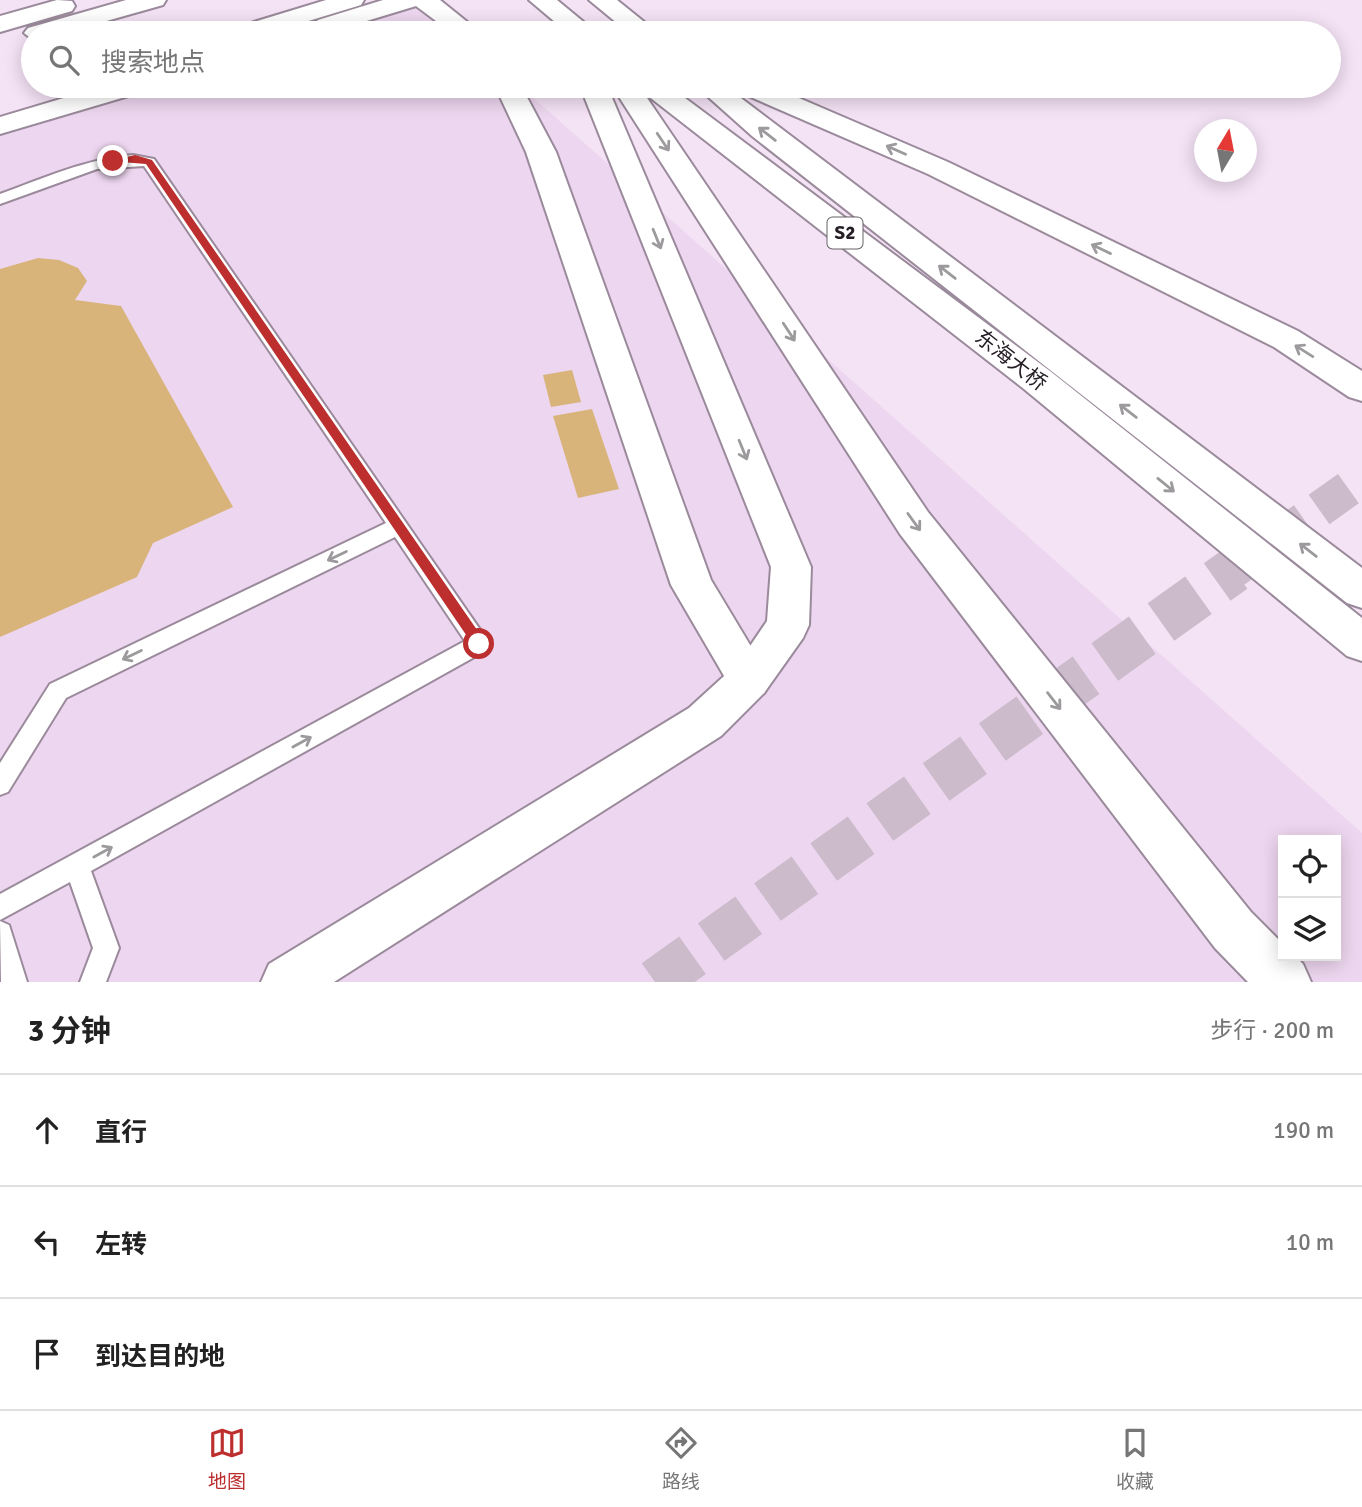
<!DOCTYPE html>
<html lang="zh">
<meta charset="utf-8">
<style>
:root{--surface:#fff;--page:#f2f2f2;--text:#222;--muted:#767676;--line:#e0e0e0;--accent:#bd2e2e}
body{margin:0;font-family:Signika,"Noto Sans SC",sans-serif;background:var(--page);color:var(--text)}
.controls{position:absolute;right:21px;bottom:21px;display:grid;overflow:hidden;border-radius:0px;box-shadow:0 4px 18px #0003}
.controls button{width:63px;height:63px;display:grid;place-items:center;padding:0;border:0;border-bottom:2px solid var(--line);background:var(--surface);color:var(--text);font:35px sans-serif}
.compass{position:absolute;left:1194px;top:119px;width:63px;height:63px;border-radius:50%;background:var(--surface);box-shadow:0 4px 18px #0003;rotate:10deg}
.stop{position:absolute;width:21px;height:21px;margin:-16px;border:5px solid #bd2e2e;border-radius:50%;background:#fff}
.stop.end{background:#bd2e2e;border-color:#fff;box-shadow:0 2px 7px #0008}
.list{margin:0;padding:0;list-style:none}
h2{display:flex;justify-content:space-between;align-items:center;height:91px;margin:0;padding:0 28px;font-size:30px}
h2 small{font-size:23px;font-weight:400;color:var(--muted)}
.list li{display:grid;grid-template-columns:46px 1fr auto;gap:21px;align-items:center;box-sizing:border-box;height:112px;padding:0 28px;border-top:2px solid var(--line)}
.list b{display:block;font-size:26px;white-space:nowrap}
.list em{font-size:23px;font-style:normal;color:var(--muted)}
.icon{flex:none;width:38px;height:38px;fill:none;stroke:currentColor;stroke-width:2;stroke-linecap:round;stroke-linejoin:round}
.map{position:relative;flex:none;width:1362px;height:982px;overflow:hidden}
.search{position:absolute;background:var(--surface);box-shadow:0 4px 18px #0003;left:21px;right:21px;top:21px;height:77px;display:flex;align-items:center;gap:18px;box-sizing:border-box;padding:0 24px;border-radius:38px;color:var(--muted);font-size:26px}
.sheet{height:427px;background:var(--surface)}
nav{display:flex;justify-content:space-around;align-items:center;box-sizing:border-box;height:98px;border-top:2px solid var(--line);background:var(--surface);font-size:19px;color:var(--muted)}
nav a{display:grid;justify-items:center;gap:4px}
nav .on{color:var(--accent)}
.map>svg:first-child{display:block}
.built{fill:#edd6ef;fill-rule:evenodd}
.building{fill:#d8b37a}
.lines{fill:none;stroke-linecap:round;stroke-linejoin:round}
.highway-tunnel-far1{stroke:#cbbbcb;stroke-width:36;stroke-dasharray:36 18;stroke-linecap:butt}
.highway-tunnel{stroke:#cbbbcb;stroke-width:46;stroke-dasharray:46 23;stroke-linecap:butt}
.lane-casing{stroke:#9a8a9b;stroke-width:4}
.street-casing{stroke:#9a8a9b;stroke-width:4}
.secondary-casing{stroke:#9a8a9b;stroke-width:4}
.highway-casing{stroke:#9a8a9b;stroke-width:4}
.lane{fill:#fff;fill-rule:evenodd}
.street{fill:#fff;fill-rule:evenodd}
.secondary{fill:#fff;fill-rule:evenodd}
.highway{fill:#fff;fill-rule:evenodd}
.oneway{stroke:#9d9a9d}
.route{fill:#bd2e2e}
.labels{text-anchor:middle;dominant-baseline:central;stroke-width:5;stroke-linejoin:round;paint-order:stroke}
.shield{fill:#fff;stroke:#666266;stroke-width:2}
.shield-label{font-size:19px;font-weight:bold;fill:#251e25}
.street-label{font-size:21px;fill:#251e25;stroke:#fff}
</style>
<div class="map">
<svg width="1362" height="982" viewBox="0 0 1362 982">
<rect width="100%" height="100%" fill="#f4e2f5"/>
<path class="built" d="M 408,0 L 423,0 L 461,33 L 300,33 Z
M 128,86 L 520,86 L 1362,833 L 1362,982 L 0,982 L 0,125 ZM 1283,840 L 1336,840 L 1336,956 L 1283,956 Z"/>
<path class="building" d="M 38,258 L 59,260 L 78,268 L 87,281 L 75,300 L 121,306 L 233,507 L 153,543 L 137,577 L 0,637 L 0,269 Z
M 572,370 L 581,402 L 551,407 L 543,375 Z
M 592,409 L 619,489 L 578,498 L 553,416 Z"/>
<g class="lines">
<path class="highway-tunnel-far1" d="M 1231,572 L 1362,479"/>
<path class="highway-tunnel" d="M 655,982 L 1234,570"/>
<defs>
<path id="lane" d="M 133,155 L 154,159 L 490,644 L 487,650 L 91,871 L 119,948 L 106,982 L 80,982 L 93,948 L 70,882 L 0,920 L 0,894 L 465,641 L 395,537 L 66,698 L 8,792 L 0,795 L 0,763 L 50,684 L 386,523 L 144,166 L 97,169 L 0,204 L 0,194 C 44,178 86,159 133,155 Z
M 0,921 L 9,925 L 27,982 L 1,982 Z"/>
<path id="street" d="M 749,661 L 764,667 L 771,680 L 764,693 L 721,736 L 334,982 L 261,982 L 269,964 L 689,708 L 734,667 Z"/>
<path id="secondary" d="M 57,0 L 72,1 L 75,6 L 72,11 L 0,32 L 0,16 Z
M 126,0 L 166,0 L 163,5 L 64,33 L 33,33 L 33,40 L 24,33 L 28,28 Z
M 326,0 L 364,0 L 361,5 L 269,33 L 230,33 L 234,28 Z
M 383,0 L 440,0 L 481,33 L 452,33 L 416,6 L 327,33 L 318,30 L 314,25 L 318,20 Z
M 104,86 L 146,86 L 142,92 L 0,134 L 0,117 Z
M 495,86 L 521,86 L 556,152 L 711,580 L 771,680 L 764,693 L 749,699 L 734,693 L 671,585 L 526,152 Z"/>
<path id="highway" d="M 529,0 L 557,0 L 597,33 L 568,33 Z
M 589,0 L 617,0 L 658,33 L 629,33 Z
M 580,86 L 607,86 L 811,567 L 809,625 L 803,638 L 764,693 L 749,699 L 734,693 L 727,680 L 767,621 L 771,567 Z
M 612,86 L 669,86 L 1050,371 L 1362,618 L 1362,661 L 1347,656 L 1024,389 L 643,92 L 928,512 L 1251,912 L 1283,944 L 1283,956 L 1295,956 L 1303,964 L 1311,982 L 1248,982 L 1215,948 L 900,534 Z
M 696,86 L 725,86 L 1362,568 L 1362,608 L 1347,603 L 752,136 Z
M 735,86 L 771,86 L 948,162 L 1298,331 L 1362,371 L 1362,401 L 1349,397 L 1274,347 L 928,174 L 739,92 Z"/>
</defs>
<use href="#lane" class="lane-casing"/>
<use href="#street" class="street-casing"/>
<use href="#secondary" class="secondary-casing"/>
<use href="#highway" class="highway-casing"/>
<use href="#lane" class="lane"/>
<use href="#street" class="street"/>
<use href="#secondary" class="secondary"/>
<use href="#highway" class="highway"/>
</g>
<defs><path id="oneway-shaft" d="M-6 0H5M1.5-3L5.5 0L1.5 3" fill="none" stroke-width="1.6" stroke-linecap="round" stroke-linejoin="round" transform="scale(1.75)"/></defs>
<g class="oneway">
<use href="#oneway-shaft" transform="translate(767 134) rotate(-142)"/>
<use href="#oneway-shaft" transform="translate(663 142) rotate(56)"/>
<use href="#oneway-shaft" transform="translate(896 150) rotate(-156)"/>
<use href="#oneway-shaft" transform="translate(657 239) rotate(68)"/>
<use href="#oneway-shaft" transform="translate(1101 249) rotate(-154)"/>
<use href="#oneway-shaft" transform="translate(947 272) rotate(-142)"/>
<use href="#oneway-shaft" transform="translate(789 332) rotate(57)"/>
<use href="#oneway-shaft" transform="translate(1304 351) rotate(-148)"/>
<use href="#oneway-shaft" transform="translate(1128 411) rotate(-142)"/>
<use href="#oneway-shaft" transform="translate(743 450) rotate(68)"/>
<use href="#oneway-shaft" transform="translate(1166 485) rotate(39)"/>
<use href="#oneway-shaft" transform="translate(914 522) rotate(54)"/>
<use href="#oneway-shaft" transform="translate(1308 550) rotate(-142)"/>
<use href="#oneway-shaft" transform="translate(337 556) rotate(154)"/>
<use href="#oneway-shaft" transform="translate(132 655) rotate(154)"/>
<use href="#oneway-shaft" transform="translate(1054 701) rotate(52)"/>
<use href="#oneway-shaft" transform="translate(302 742) rotate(-29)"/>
<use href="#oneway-shaft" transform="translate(103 852) rotate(-29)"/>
</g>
<path class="route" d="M 135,155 L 152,160 L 484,640 L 484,648 L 475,648 L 146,164 L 109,161 Z"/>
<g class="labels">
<rect class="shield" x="827.5" y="217.5" width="35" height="31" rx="5"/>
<g class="shield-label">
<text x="845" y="233">S2</text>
</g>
<g class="street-label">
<text transform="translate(1011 360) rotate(38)">东海大桥</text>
</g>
</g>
</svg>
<div class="controls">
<button><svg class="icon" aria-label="locate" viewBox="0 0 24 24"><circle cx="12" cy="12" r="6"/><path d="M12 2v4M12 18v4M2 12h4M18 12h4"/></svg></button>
<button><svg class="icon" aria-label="layers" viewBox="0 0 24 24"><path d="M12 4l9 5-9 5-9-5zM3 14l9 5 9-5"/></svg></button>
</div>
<svg class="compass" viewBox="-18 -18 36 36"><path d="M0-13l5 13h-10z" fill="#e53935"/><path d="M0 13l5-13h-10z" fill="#767676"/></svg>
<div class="stop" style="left:479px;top:644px"></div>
<div class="stop end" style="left:113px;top:161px"></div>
<div class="search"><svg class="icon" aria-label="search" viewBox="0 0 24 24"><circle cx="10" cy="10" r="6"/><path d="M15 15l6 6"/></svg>搜索地点</div>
</div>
<section class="sheet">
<h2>3 分钟<small>步行 · 200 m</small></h2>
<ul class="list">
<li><svg class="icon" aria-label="ahead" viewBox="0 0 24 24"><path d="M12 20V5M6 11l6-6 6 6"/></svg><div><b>直行</b></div><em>190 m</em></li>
<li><svg class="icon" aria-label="left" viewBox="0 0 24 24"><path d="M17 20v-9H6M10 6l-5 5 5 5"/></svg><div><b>左转</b></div><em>10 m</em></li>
<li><svg class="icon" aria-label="arrive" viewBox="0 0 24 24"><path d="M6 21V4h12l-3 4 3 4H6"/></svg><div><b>到达目的地</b></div></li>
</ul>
</section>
<nav>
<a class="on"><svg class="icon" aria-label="map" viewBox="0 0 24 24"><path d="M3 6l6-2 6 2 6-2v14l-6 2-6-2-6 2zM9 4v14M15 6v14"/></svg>地图</a>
<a><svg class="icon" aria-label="directions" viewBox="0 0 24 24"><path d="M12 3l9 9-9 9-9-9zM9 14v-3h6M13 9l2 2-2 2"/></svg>路线</a>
<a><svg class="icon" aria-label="saved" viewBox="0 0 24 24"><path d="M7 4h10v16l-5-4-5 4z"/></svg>收藏</a>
</nav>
